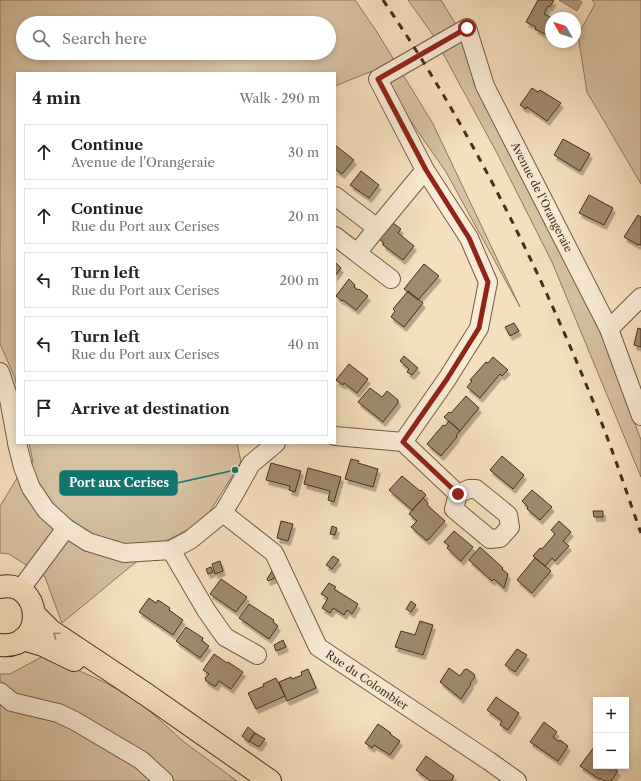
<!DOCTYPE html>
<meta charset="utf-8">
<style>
:root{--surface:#fff;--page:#f6f6f6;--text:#222;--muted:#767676;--line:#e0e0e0}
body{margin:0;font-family:"Libre Caslon Text",serif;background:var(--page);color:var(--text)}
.controls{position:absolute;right:12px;bottom:12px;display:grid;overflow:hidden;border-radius:0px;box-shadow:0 2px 6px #0003}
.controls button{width:36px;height:36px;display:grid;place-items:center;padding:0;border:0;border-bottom:1px solid var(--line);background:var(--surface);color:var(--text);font:20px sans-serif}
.compass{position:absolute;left:545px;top:12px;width:36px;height:36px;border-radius:50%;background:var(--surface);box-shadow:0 2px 6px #0003;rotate:309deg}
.stop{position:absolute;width:12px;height:12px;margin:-9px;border:3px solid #8f2418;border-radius:50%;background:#fff}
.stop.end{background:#8f2418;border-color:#fff;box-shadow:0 1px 4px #0008}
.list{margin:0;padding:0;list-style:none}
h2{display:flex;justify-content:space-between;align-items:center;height:52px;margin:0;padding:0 16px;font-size:17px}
h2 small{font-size:13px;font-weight:400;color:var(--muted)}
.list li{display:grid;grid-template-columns:26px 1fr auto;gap:12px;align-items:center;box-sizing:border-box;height:56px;margin:0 8px 8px;padding:0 8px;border:1px solid var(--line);border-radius:0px}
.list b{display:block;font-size:15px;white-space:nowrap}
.list p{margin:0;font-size:13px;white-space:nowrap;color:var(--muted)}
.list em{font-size:13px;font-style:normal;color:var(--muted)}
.icon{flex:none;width:22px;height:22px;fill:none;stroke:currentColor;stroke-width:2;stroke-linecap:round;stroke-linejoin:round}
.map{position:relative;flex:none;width:641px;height:781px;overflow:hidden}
.search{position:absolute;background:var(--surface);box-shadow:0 2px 6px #0003;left:16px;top:16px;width:320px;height:44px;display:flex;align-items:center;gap:10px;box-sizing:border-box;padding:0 14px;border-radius:22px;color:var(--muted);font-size:15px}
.panel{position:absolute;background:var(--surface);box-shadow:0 2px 6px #0003;left:16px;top:72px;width:320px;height:372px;border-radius:0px}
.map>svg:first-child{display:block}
.green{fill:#d7c1a3;stroke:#8e7760;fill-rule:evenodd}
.water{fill:#b9a288;stroke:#8a735d}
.building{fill:#a08a71;stroke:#442d1d;filter:url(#shadow)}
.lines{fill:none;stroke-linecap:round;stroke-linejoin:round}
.minor-casing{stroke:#705a46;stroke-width:20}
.major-casing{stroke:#442d1d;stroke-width:24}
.minor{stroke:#f8ead5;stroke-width:18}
.major{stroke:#f5dfbf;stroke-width:22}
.rail{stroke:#442d1d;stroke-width:3;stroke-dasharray:7 7;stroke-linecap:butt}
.oneway{stroke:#9c866e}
.route{stroke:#8f2418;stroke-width:5}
.labels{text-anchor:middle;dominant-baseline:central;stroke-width:4;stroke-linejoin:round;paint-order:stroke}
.street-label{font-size:11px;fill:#442d1d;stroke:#f8ead5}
.leader{fill:none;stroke:#0f766e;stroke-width:1.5}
.callout-dot{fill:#0f766e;stroke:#f8ead5;stroke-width:1.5}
.callout{fill:#0f766e;stroke:#0f766e;stroke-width:1.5}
.callout-label{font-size:12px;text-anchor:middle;font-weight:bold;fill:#fff}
</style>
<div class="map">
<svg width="641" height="781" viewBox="0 0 641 781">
<defs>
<filter id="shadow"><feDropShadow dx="2.5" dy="4.5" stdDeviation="0" flood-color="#0004"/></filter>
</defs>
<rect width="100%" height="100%" fill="#f5dfbf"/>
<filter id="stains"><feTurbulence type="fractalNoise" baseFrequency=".005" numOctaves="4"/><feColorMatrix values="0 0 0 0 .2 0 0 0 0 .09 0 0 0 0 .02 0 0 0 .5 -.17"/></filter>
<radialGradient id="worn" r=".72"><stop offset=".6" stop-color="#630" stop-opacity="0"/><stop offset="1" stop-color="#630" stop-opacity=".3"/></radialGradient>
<path class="green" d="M 0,0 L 355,0 L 377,32 L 433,124 L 520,307 L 446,172 L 399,104 L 372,71 L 335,86 L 335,73 L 17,73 L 17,388 L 15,378 L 0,344 ZM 23,23 L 329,23 L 329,53 L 23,53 Z
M 408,0 L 441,0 L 466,41 L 474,84 L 532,193 L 595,316 L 641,440 L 641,477 L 552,262 L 497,153 L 433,35 Z
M 592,0 L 641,0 L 641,184 L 587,92 L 578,35 L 595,4 Z
M 29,443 L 237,443 L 241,462 L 204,521 L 166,541 L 131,566 L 62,623 L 45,577 L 9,554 L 0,553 L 0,506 L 19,475 L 33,462 Z
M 45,655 L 106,683 L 141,703 L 184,742 L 237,781 L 0,781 L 0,674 L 10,674 Z"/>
<path class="water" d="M 559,0 L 578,0 L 582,2 L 577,11 Z"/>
<path class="building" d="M 538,0 L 554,0 L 550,7 L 548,6 L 544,14 L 552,18 L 551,27 L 547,35 L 535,29 L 536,27 L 526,22 Z
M 532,88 L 538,92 L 540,90 L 561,103 L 547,121 L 527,107 L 526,109 L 520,105 Z
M 563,139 L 590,154 L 580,171 L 554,155 Z
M 335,145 L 354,160 L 342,174 L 335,169 Z
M 361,171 L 379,185 L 369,198 L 350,185 Z
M 589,195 L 613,208 L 604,225 L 579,213 Z
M 638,215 L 641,217 L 641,245 L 638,244 L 638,245 L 624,237 Z
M 393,223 L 401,229 L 398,233 L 414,246 L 403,260 L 383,245 L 384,243 L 379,239 Z
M 335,262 L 341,268 L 335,276 Z
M 424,264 L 439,276 L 418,300 L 404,289 Z
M 349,279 L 355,285 L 354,287 L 358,290 L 359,289 L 368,296 L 356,310 L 343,300 L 342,301 L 336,296 Z
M 408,291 L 423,303 L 404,327 L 391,317 L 395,311 L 393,309 Z
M 514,323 L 519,331 L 510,336 L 505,327 Z
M 638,328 L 641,329 L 641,347 L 634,345 Z
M 404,356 L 418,368 L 412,375 L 407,372 L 409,369 L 400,361 Z
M 493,357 L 508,370 L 502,376 L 500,374 L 480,398 L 467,387 L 472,381 L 470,380 L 486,362 L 488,363 Z
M 349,364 L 368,379 L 357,393 L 344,383 L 343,385 L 336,380 Z
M 370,388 L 382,397 L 387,391 L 398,400 L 398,403 L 383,422 L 358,402 Z
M 466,396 L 479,408 L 460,431 L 444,417 L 449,412 L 451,413 Z
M 449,421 L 460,431 L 456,436 L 457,437 L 441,456 L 427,444 L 443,425 L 445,426 Z
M 502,456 L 524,475 L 513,489 L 490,470 Z
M 351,459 L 359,461 L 358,463 L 378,469 L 373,487 L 345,479 Z
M 271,463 L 301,471 L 295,492 L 289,490 L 290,486 L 266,480 Z
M 308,468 L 341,477 L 334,502 L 328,500 L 330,491 L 304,484 Z
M 402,476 L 420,491 L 421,490 L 426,495 L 412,510 L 389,490 Z
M 532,490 L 552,507 L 540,520 L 527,509 L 528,507 L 522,501 Z
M 423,498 L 428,503 L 427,505 L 445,521 L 428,540 L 426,540 L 411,527 L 417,521 L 409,514 Z
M 593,511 L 603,511 L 603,517 L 594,517 Z
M 281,521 L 293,524 L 288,541 L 277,538 Z
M 559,521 L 571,532 L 563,541 L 569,546 L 555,561 L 552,558 L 545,566 L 533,556 L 540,548 L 542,549 L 555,534 L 551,530 Z
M 332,526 L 337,528 L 335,535 L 330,534 Z
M 454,531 L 473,547 L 461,561 L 447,548 L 449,546 L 444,542 Z
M 480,547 L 503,568 L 502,569 L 508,574 L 504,588 L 494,579 L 492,581 L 469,560 Z
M 333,556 L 339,560 L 332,569 L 326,565 Z
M 535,558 L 551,571 L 532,593 L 517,580 Z
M 220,561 L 223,571 L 215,574 L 212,564 Z
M 211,567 L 213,572 L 208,574 L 206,569 Z
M 272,571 L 275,578 L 268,581 L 267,579 Z
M 221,579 L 247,597 L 236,612 L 210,594 Z
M 329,583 L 336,587 L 334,589 L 358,604 L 352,614 L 347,610 L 344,615 L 333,608 L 330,613 L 322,608 L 328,598 L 321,594 Z
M 149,598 L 156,603 L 158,600 L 170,608 L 169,610 L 183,620 L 173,635 L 139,612 Z
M 411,601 L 416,605 L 411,612 L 406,609 Z
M 249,604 L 274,620 L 273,622 L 278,626 L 269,639 L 239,618 Z
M 420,621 L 433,625 L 423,655 L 395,647 L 401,631 L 415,635 Z
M 186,627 L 203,638 L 202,641 L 209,646 L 200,658 L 176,641 Z
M 283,640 L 286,647 L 276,651 L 274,645 Z
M 517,649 L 527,655 L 515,672 L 505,665 Z
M 214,654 L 227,663 L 228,662 L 243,672 L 231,689 L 219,681 L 216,686 L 214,686 L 206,681 L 205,678 L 209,674 L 203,670 Z
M 449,668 L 460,676 L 464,670 L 467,669 L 474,674 L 475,677 L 470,683 L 471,684 L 461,699 L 440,682 Z
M 308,669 L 316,688 L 287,701 L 279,682 L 291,677 L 292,679 L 302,675 L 301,672 Z
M 276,678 L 285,696 L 256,709 L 248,693 L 264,686 L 263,684 Z
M 496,697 L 519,713 L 508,730 L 500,725 L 502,721 L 487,710 Z
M 544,722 L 557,732 L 553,737 L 558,741 L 560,740 L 568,746 L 558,761 L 530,742 Z
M 378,724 L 391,733 L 390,734 L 400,741 L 390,755 L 374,745 L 372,748 L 365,743 Z
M 248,727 L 255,733 L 249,742 L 242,736 Z
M 255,733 L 265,739 L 259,747 L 249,741 Z
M 594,747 L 596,748 L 596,766 L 611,766 L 618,771 L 611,781 L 605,781 L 600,778 L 599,779 L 580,766 Z
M 426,756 L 454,776 L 451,781 L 431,781 L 416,770 Z"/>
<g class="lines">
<defs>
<path id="minor" d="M 335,196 L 377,228 L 425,170
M 335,236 L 357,253 L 377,228
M 357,253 L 391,279
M 609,329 L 641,297
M 0,372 L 9,399 L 17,442
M 335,436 L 403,442 L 447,379 L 479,328 L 488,282 L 469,238 L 425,170 L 378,79 L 467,28 L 485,86 L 609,329 L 641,416
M 403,442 L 458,494 L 454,509 L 490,539 L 500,538 L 510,527 L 508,515 L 476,489 L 469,489 L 458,494
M 17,443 L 23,467 L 31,488 L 46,510 L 66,528 L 88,542 L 124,553 L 171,550 L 190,540 L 223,513 L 236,491 L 251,464 L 276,443
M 223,513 L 274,553 L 318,647 L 489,761 L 517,781
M 171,550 L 206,610 L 225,637 L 257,655
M 20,590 L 66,528
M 0,692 L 12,702 L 58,713 L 75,721 L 141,760 L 164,781"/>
<path id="major" d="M 0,587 C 42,578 48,650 0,645
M 35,615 L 51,631 L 147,695 L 270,781
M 23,639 L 43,645 L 74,660"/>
</defs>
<use href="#minor" class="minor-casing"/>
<use href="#major" class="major-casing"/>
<use href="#minor" class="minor"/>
<use href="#major" class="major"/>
<path class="rail" d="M 383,0 C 471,129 541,271 599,416 C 614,454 627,494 641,533"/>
</g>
<defs><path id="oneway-chevron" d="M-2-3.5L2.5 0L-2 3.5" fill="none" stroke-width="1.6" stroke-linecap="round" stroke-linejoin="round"/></defs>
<use class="oneway" href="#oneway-chevron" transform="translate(56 635) rotate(-145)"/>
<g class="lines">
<path class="route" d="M 458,494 L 403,442 L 447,379 L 479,328 L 488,282 L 469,238 L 426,170 L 378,79 L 467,28"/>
</g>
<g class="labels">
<g class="street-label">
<text transform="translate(542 197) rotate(63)">Avenue de l'Orangeraie</text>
<text transform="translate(367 680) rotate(34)">Rue du Colombier</text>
</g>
</g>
<path class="leader" d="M235 470L177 483"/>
<circle class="callout-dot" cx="235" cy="470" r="4"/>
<rect class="callout" x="60" y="471" width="117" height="24" rx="4"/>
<g class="callout-label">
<text x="119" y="487">Port aux Cerises</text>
</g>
<rect width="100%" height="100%" filter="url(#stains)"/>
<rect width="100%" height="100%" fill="url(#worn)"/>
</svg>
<div class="controls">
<button>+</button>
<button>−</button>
</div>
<svg class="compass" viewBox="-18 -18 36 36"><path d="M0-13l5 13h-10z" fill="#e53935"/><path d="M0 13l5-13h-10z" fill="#767676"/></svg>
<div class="stop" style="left:467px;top:28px"></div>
<div class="stop end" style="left:458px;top:494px"></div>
<div class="search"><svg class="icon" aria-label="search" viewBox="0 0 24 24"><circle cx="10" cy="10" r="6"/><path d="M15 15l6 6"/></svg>Search here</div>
<section class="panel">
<h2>4 min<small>Walk · 290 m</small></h2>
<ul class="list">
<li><svg class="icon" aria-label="ahead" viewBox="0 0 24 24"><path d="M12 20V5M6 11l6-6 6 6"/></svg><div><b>Continue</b><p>Avenue de l'Orangeraie</p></div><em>30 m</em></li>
<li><svg class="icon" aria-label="ahead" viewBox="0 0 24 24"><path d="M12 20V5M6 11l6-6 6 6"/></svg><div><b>Continue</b><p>Rue du Port aux Cerises</p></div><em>20 m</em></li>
<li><svg class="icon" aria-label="left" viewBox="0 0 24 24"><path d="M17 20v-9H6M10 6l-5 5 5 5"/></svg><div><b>Turn left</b><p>Rue du Port aux Cerises</p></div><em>200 m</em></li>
<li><svg class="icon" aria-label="left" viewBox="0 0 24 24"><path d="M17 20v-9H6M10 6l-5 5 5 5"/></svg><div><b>Turn left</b><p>Rue du Port aux Cerises</p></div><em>40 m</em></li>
<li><svg class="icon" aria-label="arrive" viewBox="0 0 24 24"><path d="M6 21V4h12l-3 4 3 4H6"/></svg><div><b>Arrive at destination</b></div></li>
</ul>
</section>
</div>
